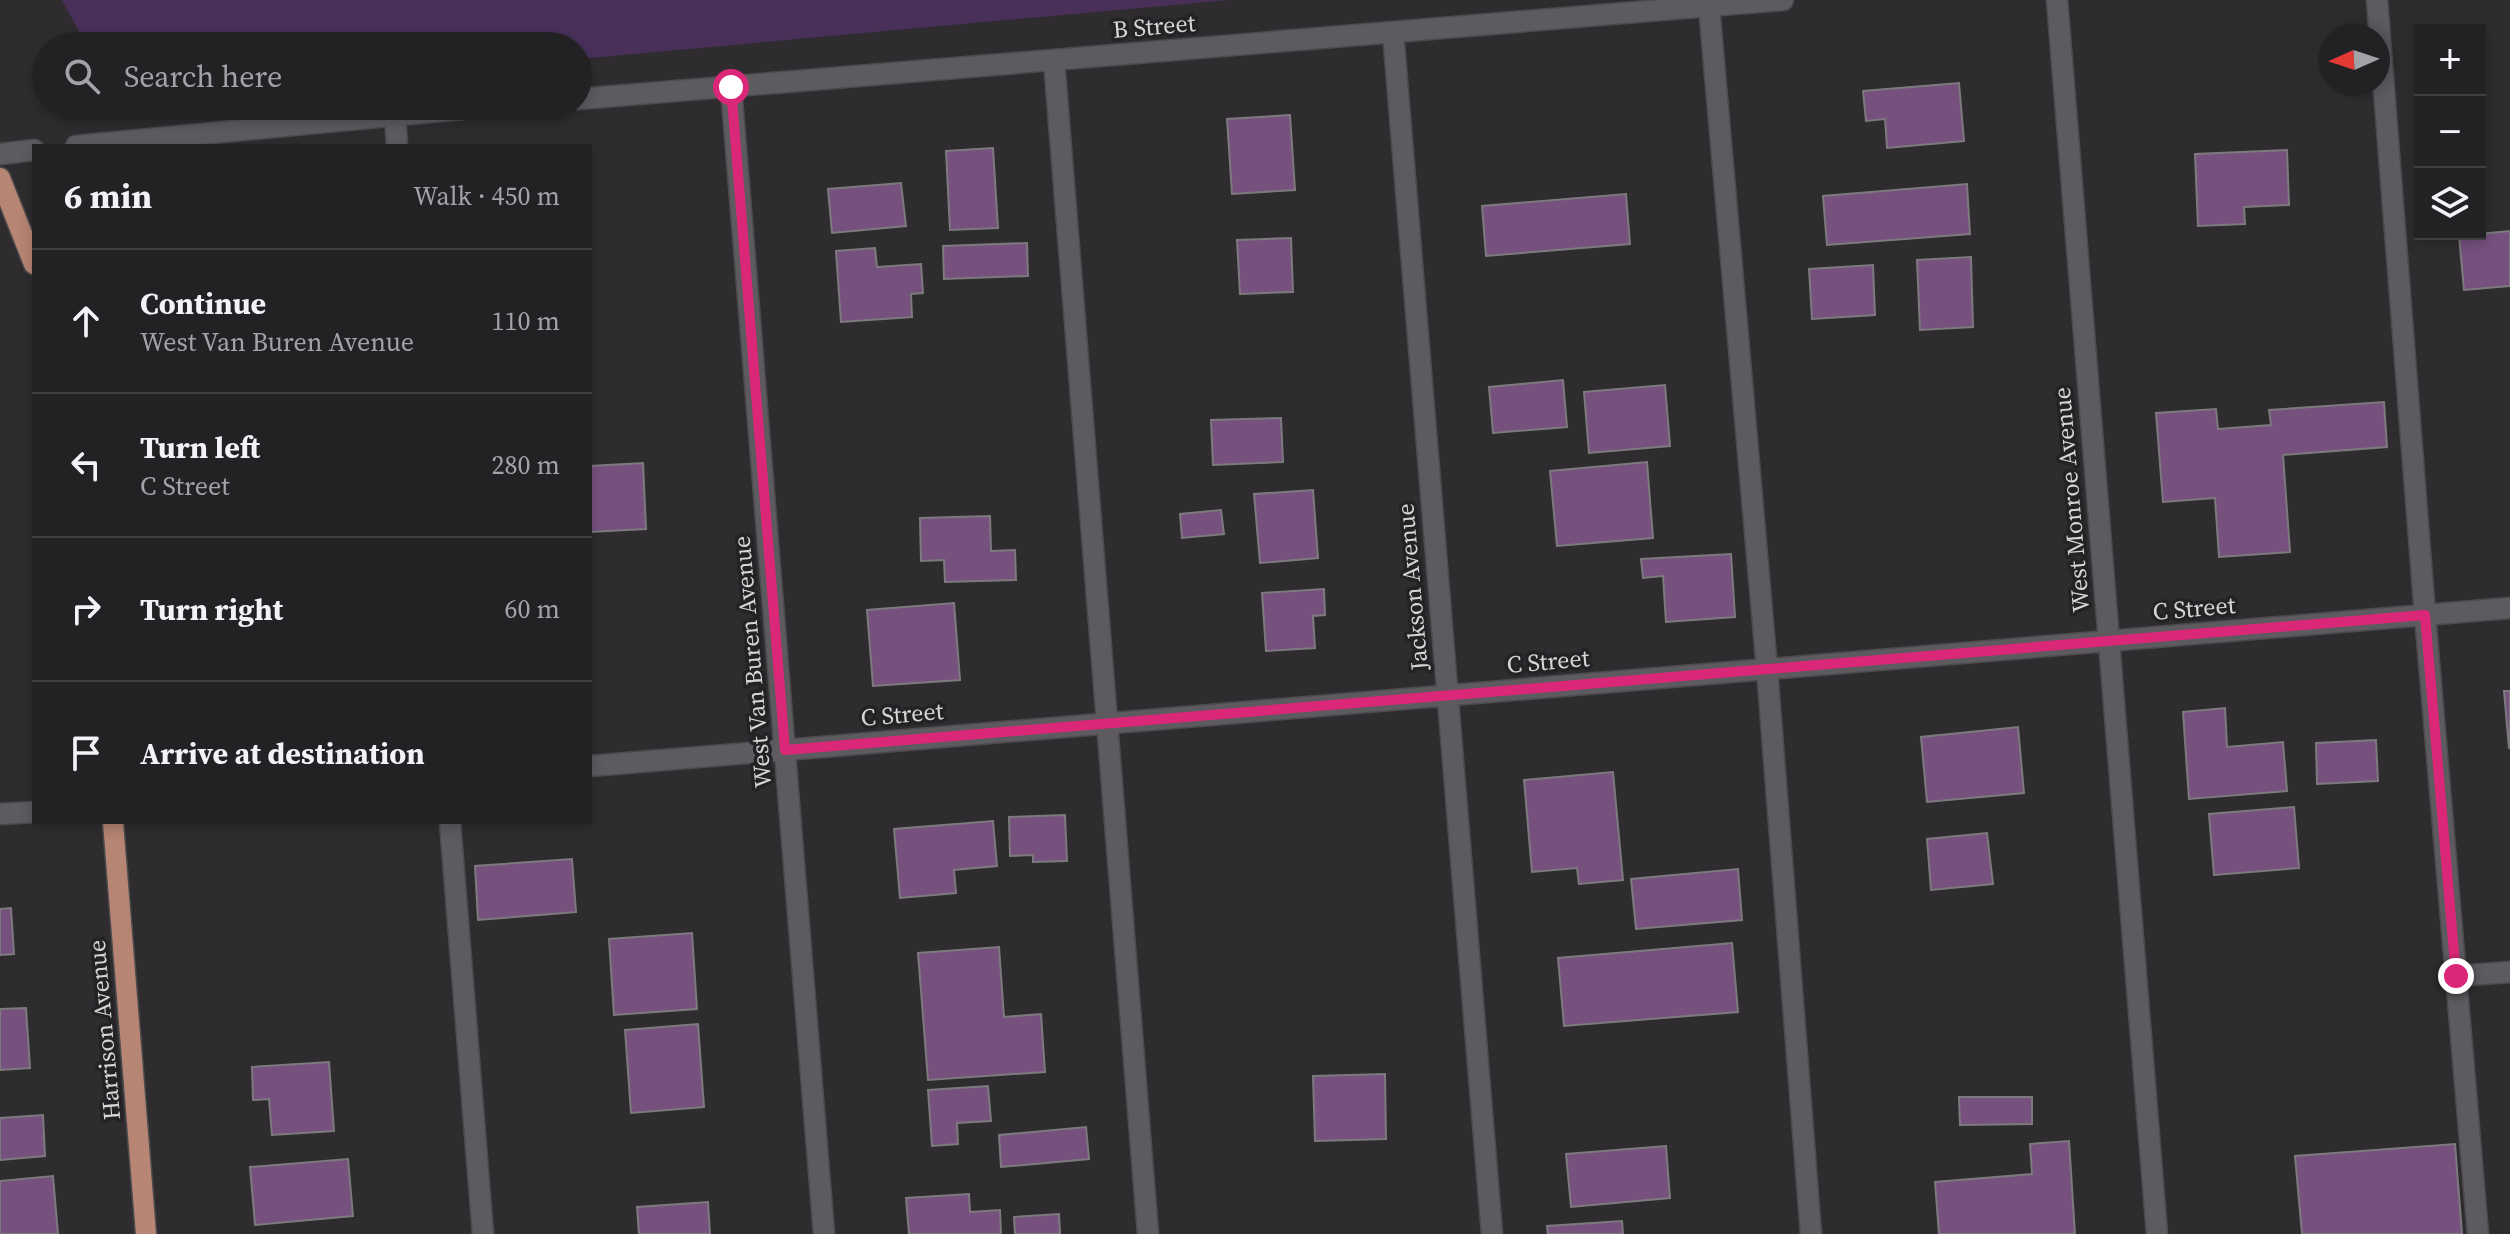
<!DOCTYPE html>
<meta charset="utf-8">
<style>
:root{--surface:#222123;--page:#2a292b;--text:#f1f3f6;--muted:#a2a3a6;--line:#3f3e41}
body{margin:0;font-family:"Source Serif 4",serif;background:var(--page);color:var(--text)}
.controls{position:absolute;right:24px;top:24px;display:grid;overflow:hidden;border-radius:0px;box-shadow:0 4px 12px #0003}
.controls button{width:72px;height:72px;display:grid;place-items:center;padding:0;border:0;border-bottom:2px solid var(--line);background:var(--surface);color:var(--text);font:40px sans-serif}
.compass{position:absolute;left:2318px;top:24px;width:72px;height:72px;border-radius:50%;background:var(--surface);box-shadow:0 4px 12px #0003;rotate:267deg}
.stop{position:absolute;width:24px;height:24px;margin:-18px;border:6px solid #db2777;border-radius:50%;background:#fff}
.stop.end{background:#db2777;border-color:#fff;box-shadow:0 2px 8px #0008}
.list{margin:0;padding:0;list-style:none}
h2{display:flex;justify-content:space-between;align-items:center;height:104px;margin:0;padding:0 32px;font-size:34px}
h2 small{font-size:26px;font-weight:400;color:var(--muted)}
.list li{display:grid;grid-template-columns:52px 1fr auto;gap:24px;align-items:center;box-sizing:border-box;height:144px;padding:0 32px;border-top:2px solid var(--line)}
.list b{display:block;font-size:30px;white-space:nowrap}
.list p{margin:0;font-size:26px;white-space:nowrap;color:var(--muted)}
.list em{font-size:26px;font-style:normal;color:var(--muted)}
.icon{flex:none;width:44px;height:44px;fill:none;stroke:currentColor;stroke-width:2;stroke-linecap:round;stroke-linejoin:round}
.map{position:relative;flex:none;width:2510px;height:1234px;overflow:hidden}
.search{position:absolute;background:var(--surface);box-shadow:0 4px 12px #0003;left:32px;top:32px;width:560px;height:88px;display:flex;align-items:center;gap:20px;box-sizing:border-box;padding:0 28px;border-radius:44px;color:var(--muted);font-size:30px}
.panel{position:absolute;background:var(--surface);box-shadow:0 4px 12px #0003;left:32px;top:144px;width:560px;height:680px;border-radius:0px}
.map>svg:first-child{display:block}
.green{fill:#483059}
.building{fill:#76517e;stroke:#7d7a7e;stroke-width:2}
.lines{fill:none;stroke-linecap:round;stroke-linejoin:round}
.minor-casing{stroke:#4c4a4d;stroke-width:23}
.major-casing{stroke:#4c4a4d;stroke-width:23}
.minor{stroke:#5d5b5f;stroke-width:20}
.major{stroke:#b68573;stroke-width:20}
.route{stroke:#db2777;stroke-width:10}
.labels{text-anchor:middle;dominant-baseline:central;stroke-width:7;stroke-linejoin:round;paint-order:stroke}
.street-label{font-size:24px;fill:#d6d5d7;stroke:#242225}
</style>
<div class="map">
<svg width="2510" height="1234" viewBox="0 0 2510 1234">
<rect width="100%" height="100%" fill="#2e2c2f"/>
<path class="green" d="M 62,0 L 1229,0 L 578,59 L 578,46 L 87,46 Z"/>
<path class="building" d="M 1959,83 L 1964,141 L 1887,148 L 1885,119 L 1866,121 L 1863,91 Z
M 1290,115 L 1295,190 L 1232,194 L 1227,119 Z
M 993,148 L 998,228 L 950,230 L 946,151 Z
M 2287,150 L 2289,205 L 2244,207 L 2245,224 L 2198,226 L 2195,154 Z
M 901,183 L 906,226 L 832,233 L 828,189 Z
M 1967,184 L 1970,234 L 1827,245 L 1823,196 Z
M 1626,194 L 1630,244 L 1486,256 L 1482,206 Z
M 2510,231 L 2510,286 L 2464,290 L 2459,236 Z
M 1291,238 L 1293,292 L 1240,294 L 1237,240 Z
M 1027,243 L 1028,276 L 944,279 L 943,246 Z
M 875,248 L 877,267 L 921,264 L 923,293 L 911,294 L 912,317 L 841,322 L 836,251 Z
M 1971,257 L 1973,327 L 1920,330 L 1917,260 Z
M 1873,265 L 1875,315 L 1812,319 L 1809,269 Z
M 1563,380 L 1567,427 L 1493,433 L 1489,387 Z
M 1665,385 L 1670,446 L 1589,453 L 1584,392 Z
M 2384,402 L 2387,447 L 2283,455 L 2290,552 L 2219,557 L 2215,498 L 2163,502 L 2156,413 L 2216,409 L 2218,429 L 2271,425 L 2269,410 Z
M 1281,418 L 1283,462 L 1213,465 L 1211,420 Z
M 1647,462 L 1653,538 L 1557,546 L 1550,471 Z
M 643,463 L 646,529 L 590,532 L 590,466 Z
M 1313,490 L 1318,558 L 1260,563 L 1254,494 Z
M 1221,510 L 1224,534 L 1182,538 L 1180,514 Z
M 990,516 L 991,551 L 1015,550 L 1016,580 L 945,582 L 944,560 L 921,561 L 920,518 Z
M 1731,554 L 1735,617 L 1666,622 L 1663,576 L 1643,578 L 1641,559 Z
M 1324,589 L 1325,615 L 1313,616 L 1315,648 L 1266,651 L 1262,593 Z
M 954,603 L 960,680 L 873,686 L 867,610 Z
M 2504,691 L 2510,691 L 2510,748 L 2509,748 Z
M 2225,708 L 2227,747 L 2283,742 L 2287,791 L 2189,799 L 2183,712 Z
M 2018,727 L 2024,793 L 1927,802 L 1921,737 Z
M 2376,740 L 2378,781 L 2317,784 L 2316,743 Z
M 1613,772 L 1623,880 L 1579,884 L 1577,868 L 1532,872 L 1524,780 Z
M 2294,807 L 2299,868 L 2214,875 L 2209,814 Z
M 1065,815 L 1067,861 L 1033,862 L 1033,855 L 1010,856 L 1009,817 Z
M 993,821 L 997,866 L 954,870 L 956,893 L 900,898 L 894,829 Z
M 1987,833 L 1993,884 L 1931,890 L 1927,839 Z
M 572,859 L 576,912 L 478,920 L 475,866 Z
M 1738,869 L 1742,920 L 1636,929 L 1631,879 Z
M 11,908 L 14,954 L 0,955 L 0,909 Z
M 692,933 L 697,1009 L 614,1015 L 609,939 Z
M 1732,943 L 1738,1012 L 1564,1026 L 1558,958 Z
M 999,947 L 1004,1017 L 1041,1014 L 1045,1072 L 928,1080 L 918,953 Z
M 26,1008 L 30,1068 L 0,1070 L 0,1009 Z
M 698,1024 L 704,1107 L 631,1113 L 625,1030 Z
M 329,1062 L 334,1131 L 272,1135 L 269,1099 L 253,1100 L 252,1067 Z
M 1385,1074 L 1386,1139 L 1315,1141 L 1313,1076 Z
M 988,1086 L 991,1121 L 957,1123 L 958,1144 L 932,1146 L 928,1090 Z
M 1959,1097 L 2032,1097 L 2032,1124 L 1960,1125 Z
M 43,1115 L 45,1156 L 0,1160 L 0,1118 Z
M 1086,1127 L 1089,1159 L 1001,1167 L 999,1135 Z
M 2069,1141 L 2075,1234 L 1939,1234 L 1935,1182 L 2032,1174 L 2030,1144 Z
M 2455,1144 L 2462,1234 L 2302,1234 L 2295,1156 Z
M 1666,1146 L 1670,1198 L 1571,1207 L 1566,1154 Z
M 348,1159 L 353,1216 L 255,1225 L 250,1167 Z
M 53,1176 L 58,1234 L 0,1234 L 0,1181 Z
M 969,1194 L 970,1212 L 1000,1210 L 1001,1234 L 909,1234 L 906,1198 Z
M 708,1202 L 710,1234 L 639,1234 L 637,1207 Z
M 1059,1214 L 1060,1234 L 1015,1234 L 1014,1217 Z
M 1622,1221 L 1623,1234 L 1548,1234 L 1547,1226 Z"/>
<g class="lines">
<defs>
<path id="minor" d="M 2057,0 L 2157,1234
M 2377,0 L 2425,615 L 2478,1234
M 1709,6 L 1767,669 L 1811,1234
M 1393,32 L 1492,1234
M 1054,60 L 1148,1234
M 731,87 L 824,1234
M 578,99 L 1783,0
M 395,114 L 397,146
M 76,146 L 494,106
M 0,154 L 34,150
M 590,766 L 2510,608
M 0,814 L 34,812
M 450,822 L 483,1234
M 2456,976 L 2510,972"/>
<path id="major" d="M 0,178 L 34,264
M 113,822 L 146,1234"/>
</defs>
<use href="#minor" class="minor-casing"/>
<use href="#major" class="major-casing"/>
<use href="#minor" class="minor"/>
<use href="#major" class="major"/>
</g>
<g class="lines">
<path class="route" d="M 731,87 L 785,750 L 2425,615 L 2456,976"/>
</g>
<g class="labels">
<g class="street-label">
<text transform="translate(1154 26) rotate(-5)">B Street</text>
<text transform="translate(2071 500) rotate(-95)">West Monroe Avenue</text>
<text transform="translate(1412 587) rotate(-95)">Jackson Avenue</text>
<text transform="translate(2194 608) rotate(-5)">C Street</text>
<text transform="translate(1548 661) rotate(-5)">C Street</text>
<text transform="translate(752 662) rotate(-95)">West Van Buren Avenue</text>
<text transform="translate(902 714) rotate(-5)">C Street</text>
<text transform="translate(104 1030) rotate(-95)">Harrison Avenue</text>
</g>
</g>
</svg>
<div class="controls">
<button>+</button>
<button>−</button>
<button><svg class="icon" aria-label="layers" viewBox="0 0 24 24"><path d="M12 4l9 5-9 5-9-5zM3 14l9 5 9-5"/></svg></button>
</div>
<svg class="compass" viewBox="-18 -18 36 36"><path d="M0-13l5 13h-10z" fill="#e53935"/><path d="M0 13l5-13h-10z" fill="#a2a3a6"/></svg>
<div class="stop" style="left:731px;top:87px"></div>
<div class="stop end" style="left:2456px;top:976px"></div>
<div class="search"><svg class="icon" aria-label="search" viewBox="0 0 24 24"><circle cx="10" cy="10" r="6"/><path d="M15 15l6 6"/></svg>Search here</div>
<section class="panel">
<h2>6 min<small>Walk · 450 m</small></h2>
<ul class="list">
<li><svg class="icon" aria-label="ahead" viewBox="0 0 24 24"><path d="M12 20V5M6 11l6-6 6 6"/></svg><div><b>Continue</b><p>West Van Buren Avenue</p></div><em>110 m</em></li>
<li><svg class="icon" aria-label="left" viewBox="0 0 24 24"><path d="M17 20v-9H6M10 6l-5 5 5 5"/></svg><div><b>Turn left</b><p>C Street</p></div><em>280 m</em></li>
<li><svg class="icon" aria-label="right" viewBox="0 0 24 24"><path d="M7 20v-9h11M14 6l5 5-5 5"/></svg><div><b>Turn right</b></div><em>60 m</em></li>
<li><svg class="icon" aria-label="arrive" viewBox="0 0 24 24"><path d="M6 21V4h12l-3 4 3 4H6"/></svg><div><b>Arrive at destination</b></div></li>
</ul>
</section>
</div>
